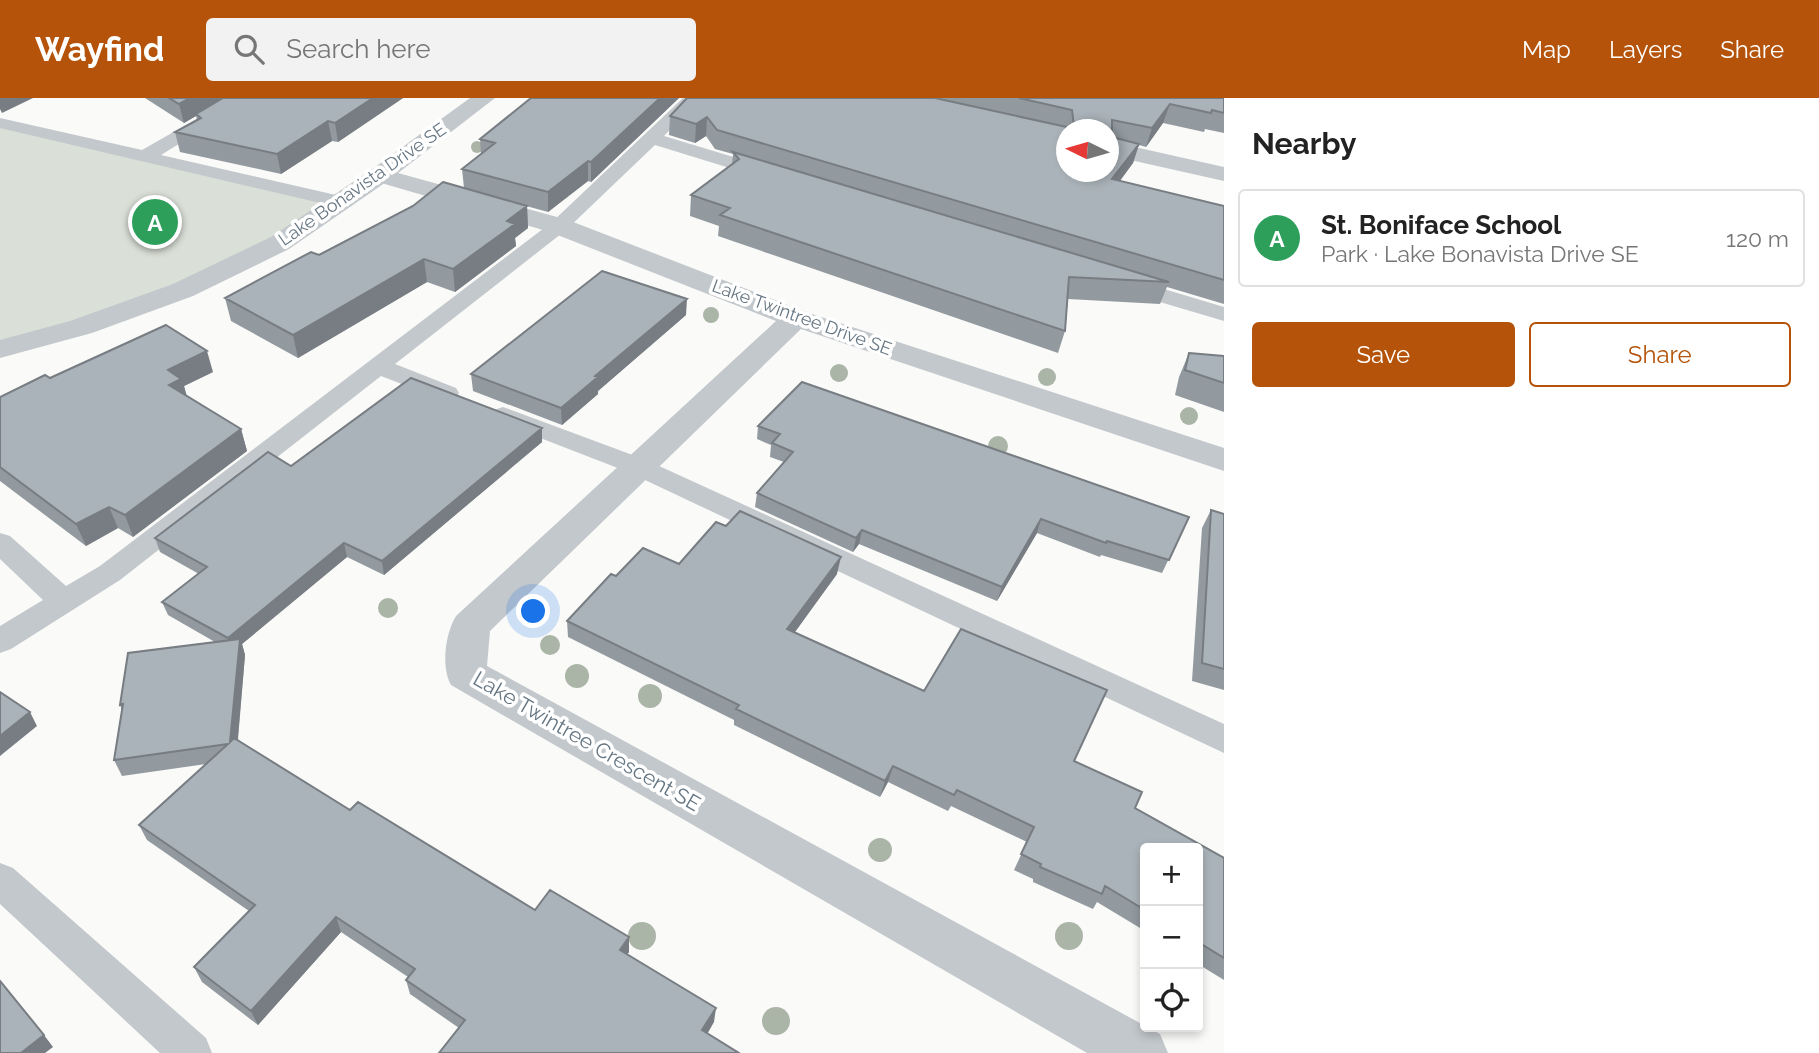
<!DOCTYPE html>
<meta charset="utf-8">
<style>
:root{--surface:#fff;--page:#f2f2f2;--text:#222;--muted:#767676;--line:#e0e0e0;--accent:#b45309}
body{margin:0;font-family:Raleway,sans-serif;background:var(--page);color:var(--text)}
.controls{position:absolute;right:21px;bottom:21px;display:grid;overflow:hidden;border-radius:7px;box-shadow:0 4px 10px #0003}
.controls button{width:63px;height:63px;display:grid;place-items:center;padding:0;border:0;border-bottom:2px solid var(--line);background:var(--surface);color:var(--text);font:35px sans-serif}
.compass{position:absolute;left:1056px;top:21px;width:63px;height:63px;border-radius:50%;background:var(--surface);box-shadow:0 4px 10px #0003;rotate:275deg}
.you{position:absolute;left:534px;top:514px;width:24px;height:24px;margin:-18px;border:5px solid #fff;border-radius:50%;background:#1a73e8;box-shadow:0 0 0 10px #1a73e833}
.badge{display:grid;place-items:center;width:46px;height:46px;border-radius:50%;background:var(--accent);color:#fff;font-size:23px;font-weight:700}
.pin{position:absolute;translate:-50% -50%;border:4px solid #fff;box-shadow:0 2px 7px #0006}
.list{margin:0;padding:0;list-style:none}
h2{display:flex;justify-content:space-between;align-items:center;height:91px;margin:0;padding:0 28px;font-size:30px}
h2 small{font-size:23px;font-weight:400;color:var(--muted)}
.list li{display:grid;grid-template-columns:46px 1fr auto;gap:21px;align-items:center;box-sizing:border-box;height:98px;margin:0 14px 14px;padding:0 14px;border:2px solid var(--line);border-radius:7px}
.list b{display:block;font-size:26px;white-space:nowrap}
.list p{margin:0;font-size:23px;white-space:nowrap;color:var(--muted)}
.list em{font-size:23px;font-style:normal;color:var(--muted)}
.actions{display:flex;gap:14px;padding:21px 28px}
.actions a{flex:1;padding:16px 0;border:2px solid var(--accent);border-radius:7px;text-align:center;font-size:24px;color:var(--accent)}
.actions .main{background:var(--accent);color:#fff}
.icon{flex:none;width:38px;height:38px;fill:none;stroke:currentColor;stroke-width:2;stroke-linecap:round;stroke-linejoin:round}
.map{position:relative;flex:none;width:1224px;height:955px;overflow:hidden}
header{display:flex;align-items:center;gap:42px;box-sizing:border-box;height:98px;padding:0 35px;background:var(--accent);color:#fff}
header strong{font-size:33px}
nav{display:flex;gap:38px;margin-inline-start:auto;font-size:24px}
.search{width:490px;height:63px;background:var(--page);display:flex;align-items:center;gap:18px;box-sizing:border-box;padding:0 24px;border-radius:7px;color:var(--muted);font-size:26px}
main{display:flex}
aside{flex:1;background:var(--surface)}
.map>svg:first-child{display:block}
.green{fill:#dadfd7}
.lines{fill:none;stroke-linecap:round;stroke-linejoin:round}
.service{fill:#c3c8cc;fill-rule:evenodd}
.minor{fill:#c3c8cc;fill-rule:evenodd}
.tertiary{fill:#c3c8cc;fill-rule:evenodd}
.tree{fill:#aab4a7}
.wall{fill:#929a9f}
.shaded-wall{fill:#777d82}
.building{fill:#aab3b9;stroke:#777d82;stroke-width:2;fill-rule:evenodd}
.labels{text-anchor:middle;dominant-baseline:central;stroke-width:7;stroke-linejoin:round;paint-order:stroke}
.far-street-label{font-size:18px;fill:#657683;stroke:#fff}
.street-label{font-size:21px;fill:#657683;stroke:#fff}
</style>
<header>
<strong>Wayfind</strong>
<div class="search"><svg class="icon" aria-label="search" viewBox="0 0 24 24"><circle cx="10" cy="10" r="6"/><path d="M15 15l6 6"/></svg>Search here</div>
<nav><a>Map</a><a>Layers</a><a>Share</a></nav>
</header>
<main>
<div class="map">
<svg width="1224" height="955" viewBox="0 0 1224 955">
<rect width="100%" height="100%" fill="#fafaf8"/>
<path class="green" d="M 0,25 L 342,104 L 183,192 L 0,251 Z"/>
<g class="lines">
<path class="service" d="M 233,0 L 253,0 L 161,57 L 349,100 L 352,104 L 349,108 L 342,110 L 0,30 L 0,20 L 142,52 Z
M 683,0 L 701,0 L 664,38 L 776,72 L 778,76 L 776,80 L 762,80 L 655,47 L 566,132 L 395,266 L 456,290 L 459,295 L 456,300 L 447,302 L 438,300 L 381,278 L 120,482 L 11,551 L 0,555 L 0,528 L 43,502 L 0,461 L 0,435 L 10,438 L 66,488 L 100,468 L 552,124 Z
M 1124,179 L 1224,209 L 1224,223 L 1116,191 L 1113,186 L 1116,181 Z
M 503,309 L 646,362 L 1224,626 L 1224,655 L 628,374 L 494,322 L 490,317 L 494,312 Z
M 0,765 L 13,770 L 206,940 L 212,955 L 160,955 L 0,806 Z"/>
<path class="minor" d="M 1108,43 L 1224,69 L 1224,83 L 1108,57 Z
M 380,70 L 568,122 L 806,214 L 1224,350 L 1224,373 L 801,231 L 490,533 L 487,568 L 1160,936 L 1168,955 L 1087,955 L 451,587 C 441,569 445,536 456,518 L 776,223 L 550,134 L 371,82 L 368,77 L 371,72 Z"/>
<path class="tertiary" d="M 470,0 L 495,0 L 389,82 L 289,151 L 193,198 L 92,235 L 0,260 L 0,242 L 70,223 L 173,186 L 271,139 L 371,72 Z"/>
</g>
<g class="tree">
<circle cx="477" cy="49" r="6"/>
<circle cx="711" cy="217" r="8"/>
<circle cx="839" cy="275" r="9"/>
<circle cx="1047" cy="279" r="9"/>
<circle cx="1189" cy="318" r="9"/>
<circle cx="998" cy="348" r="10"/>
<circle cx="388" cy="510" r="10"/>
<circle cx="550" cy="547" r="10"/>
<circle cx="577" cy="578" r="12"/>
<circle cx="650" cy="598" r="12"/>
<circle cx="880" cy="752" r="12"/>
<circle cx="642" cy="838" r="14"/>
<circle cx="1069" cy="838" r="14"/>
<circle cx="776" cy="923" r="14"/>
</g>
<path class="wall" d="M 145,0 L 403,0 L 338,44 L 332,43 L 281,76 L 180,54 L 175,34 L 197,22 L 196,18 L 184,25 Z
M 531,0 L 679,0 L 591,84 L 588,83 L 548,114 L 479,95 L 527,108 L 528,130 L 515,140 L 516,148 L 455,194 L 427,184 L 298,260 L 231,223 L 225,200 L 464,90 L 462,71 L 481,56 L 480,41 Z
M 687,0 L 1224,0 L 1224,35 L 1205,31 L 1204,34 L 1163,25 L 1146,49 L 1139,47 L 1133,65 L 1120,83 L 1224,108 L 1224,206 L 1167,189 L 1160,206 L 1068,201 L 1065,233 L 1058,255 L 718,138 L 719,128 L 690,118 L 691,97 L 732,66 L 733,56 L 715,51 L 706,38 L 695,45 L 669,37 L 670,18 Z
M 686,217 L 598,293 L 598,296 L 562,327 L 473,293 L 471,276 Z
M 1189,255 L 1224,258 L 1224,314 L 1175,297 L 1179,279 Z
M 213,274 L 184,288 L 186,298 L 241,331 L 247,353 L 133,439 L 118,430 L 86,448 L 0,383 L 0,299 Z
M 758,328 L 1189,419 L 1162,475 L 1101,457 L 1100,459 L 1037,435 L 997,503 L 859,446 L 853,454 L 755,409 L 757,395 L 784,364 L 770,359 L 771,347 L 757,341 Z
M 542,330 L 542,344 L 384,477 L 347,459 L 242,546 L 245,557 L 238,642 L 350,712 L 535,812 L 629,854 L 627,856 L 714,924 L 459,930 L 410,896 L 406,882 L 408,879 L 341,834 L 258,927 L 202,884 L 194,869 L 249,813 L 147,742 L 139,727 L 206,666 L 122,678 L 114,662 L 122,612 L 120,607 L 215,544 L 168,517 L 162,504 L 199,476 L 160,454 L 155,440 L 291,368 Z
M 1211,412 L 1224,416 L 1224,592 L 1192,583 L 1202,430 Z
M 726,428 L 837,476 L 794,534 L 1074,663 L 1135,710 L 1224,760 L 1224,882 L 1198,866 L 1198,750 L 1145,750 L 1145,833 L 1097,804 L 1093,811 L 1033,784 L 1033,781 L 1014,772 L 1027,744 L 951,708 L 948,713 L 888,684 L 880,699 L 734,627 L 734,622 L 568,539 L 567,523 L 616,478 L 679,466 Z"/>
<path class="shaded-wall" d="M 0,0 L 33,0 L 2,15 L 0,11 Z
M 190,0 L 228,0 L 196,16 L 196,18 L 184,25 L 179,6 Z
M 373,0 L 403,0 L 338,44 L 335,25 Z
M 660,0 L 679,0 L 591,84 L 591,64 Z
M 1170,6 L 1163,25 L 1146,49 L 1152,30 Z
M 707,19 L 706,38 L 695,45 L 696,26 Z
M 328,23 L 332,43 L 281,76 L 277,56 Z
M 1139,46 L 1133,65 L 1106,101 L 1112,81 Z
M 588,63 L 588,83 L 548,114 L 548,94 Z
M 527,108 L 528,130 L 515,140 L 516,148 L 455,194 L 453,171 L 507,123 Z
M 424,161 L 427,184 L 298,260 L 293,237 Z
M 687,201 L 686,217 L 598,293 L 598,296 L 562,327 L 561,310 L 595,278 Z
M 207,253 L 213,274 L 184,288 L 188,302 L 169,287 L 168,272 Z
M 542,330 L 542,344 L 384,477 L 382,463 Z
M 241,331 L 247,353 L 133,439 L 125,417 Z
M 109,409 L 118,430 L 86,448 L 76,426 Z
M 1041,421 L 1037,435 L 997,503 L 1002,489 Z
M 862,432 L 859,446 L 853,454 L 856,440 Z
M 344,445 L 347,459 L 242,546 L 245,557 L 236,660 L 230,644 L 232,554 L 228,540 Z
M 841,459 L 837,476 L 785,548 L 787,531 Z
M 30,614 L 37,628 L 0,658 L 0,638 Z
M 893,668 L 888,684 L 880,699 L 885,683 Z
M 336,819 L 341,834 L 258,927 L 251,913 Z
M 629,839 L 629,854 L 620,866 L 620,852 Z
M 716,910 L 714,924 L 701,947 L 702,932 Z
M 44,937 L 53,949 L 45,955 L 21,955 Z"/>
<path class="building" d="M 169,0 L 190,0 L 179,6 Z
M 223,0 L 373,0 L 335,25 L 328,23 L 277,56 L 175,34 L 201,20 L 196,16 Z
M 531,0 L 660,0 L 591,64 L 588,63 L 548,94 L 462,71 L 495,45 L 480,41 Z
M 687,0 L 935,0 L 1071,30 L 1074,28 L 1072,12 L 1019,0 L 1224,0 L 1224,15 L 1212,12 L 1211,15 L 1170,6 L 1152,30 L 1112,22 L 1112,39 L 1139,46 L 1112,81 L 1224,108 L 1224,182 L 717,32 L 707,19 L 696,26 L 670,18 ZM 1067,32 L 1109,32 L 1109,74 L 1067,74 Z
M 733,54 L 1169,184 L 1069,179 L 1065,233 L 720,117 L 730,110 L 691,97 L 739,61 Z
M 443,84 L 527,108 L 507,123 L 515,126 L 453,171 L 424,161 L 293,237 L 225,200 L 311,154 L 319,157 L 413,108 Z
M 602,173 L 687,201 L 595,278 L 598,279 L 561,310 L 471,276 Z
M 166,227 L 207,253 L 168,272 L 181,281 L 169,287 L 241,331 L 125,417 L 109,409 L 76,426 L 0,369 L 0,299 L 45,277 L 50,280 Z
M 1189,255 L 1224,258 L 1224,285 L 1185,272 Z
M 411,280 L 542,330 L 382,463 L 344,445 L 228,540 L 162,504 L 207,469 L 155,440 L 268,354 L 291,368 Z
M 802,284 L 1189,419 L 1169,462 L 1107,443 L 1106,445 L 1041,421 L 1002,489 L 862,432 L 856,440 L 757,395 L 793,354 L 772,345 L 780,336 L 758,328 Z
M 1211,412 L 1224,416 L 1224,571 L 1202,565 Z
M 740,413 L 841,459 L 787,531 L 924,593 L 961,531 L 1107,592 L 1074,663 L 1142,694 L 1135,710 L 1224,760 L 1224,860 L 1198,844 L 1198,750 L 1145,750 L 1145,812 L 1105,788 L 1102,796 L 1040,769 L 1041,766 L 1021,756 L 1034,729 L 957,692 L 954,697 L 893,668 L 885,683 L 736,611 L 739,607 L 567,523 L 611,476 L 616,478 L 643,450 L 679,466 L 716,424 L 726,428 Z
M 240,541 L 230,644 L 234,640 L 350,712 L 358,704 L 535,812 L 550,792 L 629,839 L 620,852 L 716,910 L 702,932 L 739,955 L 439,955 L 465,922 L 406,882 L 415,871 L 336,819 L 251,913 L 194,869 L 255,807 L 139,727 L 228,646 L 114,662 L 123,606 L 120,607 L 128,555 Z
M 0,594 L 30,614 L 0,638 Z
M 0,883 L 44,937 L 21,955 L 0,955 Z"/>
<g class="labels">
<g class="far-street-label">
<text transform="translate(362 86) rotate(-35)">Lake Bonavista Drive SE</text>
<text transform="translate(802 219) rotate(20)">Lake Twintree Drive SE</text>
</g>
<g class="street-label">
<text transform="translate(587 643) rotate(30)">Lake Twintree Crescent SE</text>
</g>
</g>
</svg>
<div class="controls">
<button>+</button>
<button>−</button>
<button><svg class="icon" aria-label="locate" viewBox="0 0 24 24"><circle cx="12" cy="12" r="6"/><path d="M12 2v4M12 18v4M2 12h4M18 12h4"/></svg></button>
</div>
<svg class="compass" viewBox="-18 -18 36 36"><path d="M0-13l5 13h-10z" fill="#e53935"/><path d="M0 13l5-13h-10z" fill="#767676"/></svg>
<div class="you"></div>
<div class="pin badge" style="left:155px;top:124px;background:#2e9e5b">A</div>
</div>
<aside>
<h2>Nearby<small></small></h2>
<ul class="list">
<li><span class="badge" style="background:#2e9e5b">A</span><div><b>St. Boniface School</b><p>Park · Lake Bonavista Drive SE</p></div><em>120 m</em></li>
</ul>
<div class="actions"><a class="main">Save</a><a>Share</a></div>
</aside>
</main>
